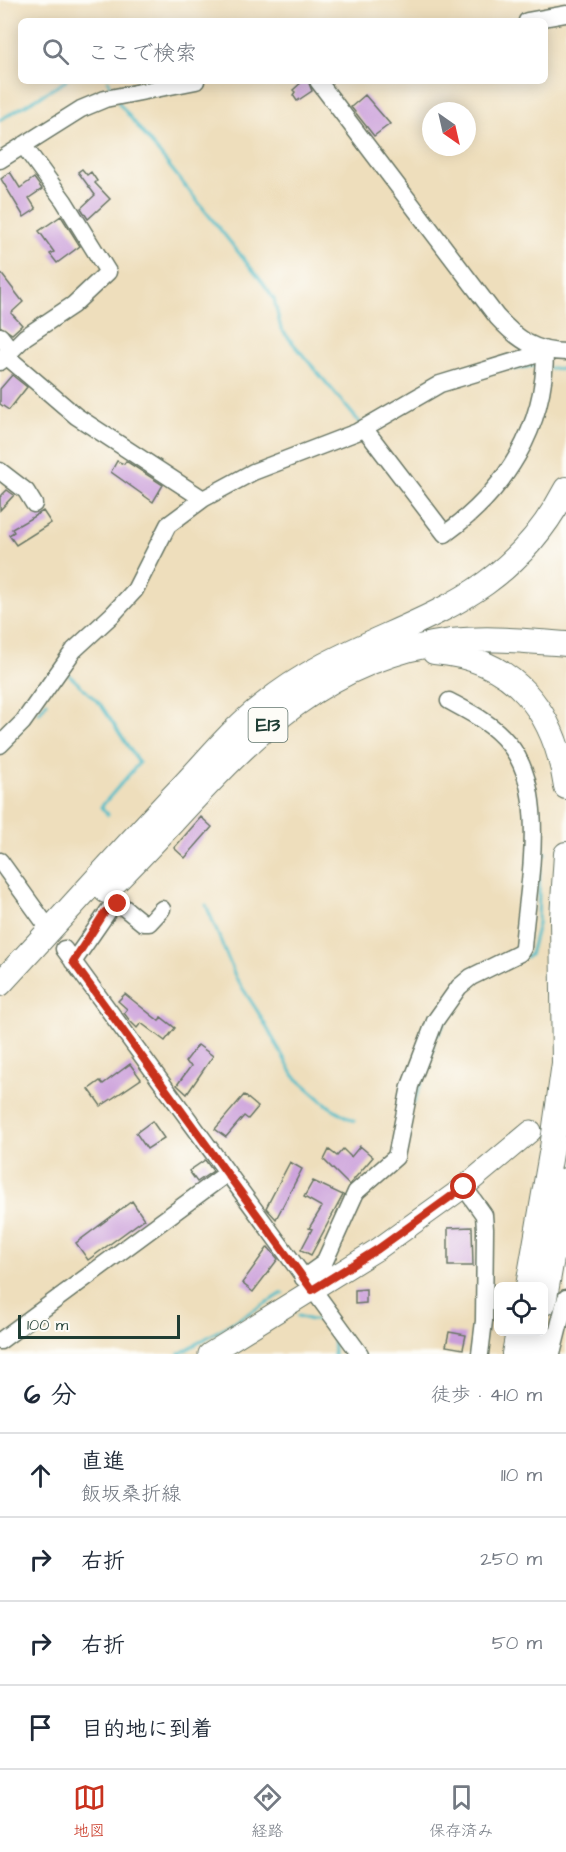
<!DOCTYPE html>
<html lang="ja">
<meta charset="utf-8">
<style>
:root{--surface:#fff;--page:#f6f6f7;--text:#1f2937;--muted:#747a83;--line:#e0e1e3;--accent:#c8321e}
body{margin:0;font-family:"Architects Daughter","Klee One",sans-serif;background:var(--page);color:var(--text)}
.controls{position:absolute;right:18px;bottom:18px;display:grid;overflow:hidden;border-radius:9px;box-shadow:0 3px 15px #0003}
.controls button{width:54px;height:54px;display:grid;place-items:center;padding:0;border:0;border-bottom:2px solid var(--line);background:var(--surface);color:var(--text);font:30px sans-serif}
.compass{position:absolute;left:422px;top:102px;width:54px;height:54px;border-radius:50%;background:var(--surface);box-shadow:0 3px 15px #0003;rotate:146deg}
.scale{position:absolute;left:18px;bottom:15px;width:162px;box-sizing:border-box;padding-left:6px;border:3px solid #1f3d34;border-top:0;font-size:16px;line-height:21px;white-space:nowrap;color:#1f3d34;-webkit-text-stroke:4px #fdfcf7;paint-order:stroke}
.stop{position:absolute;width:18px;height:18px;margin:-14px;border:4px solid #c8321e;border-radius:50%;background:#fff}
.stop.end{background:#c8321e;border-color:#fff;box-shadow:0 2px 6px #0008}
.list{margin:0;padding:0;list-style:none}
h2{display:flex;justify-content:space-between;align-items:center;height:78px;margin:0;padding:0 24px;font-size:26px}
h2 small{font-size:20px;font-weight:400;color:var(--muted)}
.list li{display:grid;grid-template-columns:39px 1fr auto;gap:18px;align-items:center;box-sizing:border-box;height:84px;padding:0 24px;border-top:2px solid var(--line)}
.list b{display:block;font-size:22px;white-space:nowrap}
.list p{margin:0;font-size:20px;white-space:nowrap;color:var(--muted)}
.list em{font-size:20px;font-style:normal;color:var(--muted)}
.icon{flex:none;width:33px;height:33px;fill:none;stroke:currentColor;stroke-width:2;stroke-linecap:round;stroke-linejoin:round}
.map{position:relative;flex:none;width:566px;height:1354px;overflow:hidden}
.search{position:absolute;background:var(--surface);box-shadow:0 3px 15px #0003;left:18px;right:18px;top:18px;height:66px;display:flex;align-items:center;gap:15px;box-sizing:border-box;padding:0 21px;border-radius:9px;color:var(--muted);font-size:22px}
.sheet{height:414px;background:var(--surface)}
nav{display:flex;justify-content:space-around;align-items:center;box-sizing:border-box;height:84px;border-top:2px solid var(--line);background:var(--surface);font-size:16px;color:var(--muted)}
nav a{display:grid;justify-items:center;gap:3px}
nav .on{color:var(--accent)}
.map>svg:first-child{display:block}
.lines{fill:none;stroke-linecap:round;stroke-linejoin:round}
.stream{stroke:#4dbbc7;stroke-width:3}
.building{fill:#ca9eda}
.minor-casing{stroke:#677564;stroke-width:19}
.major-casing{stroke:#677564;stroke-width:23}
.highway-casing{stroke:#677564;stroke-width:26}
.minor{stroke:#fff;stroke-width:16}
.major{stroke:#fff;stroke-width:21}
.highway{stroke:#fff;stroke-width:24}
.route{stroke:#c8321e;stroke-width:8}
.labels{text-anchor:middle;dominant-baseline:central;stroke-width:4.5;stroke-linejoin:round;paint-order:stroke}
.shield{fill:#fdfcf7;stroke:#62766e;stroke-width:1.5}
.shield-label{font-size:20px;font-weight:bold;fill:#1f3d34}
</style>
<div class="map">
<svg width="566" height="1354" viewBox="0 0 566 1354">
<rect width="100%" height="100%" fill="#fdfcf7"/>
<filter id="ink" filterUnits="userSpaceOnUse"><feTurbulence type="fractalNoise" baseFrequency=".0167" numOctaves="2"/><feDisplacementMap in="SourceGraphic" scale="12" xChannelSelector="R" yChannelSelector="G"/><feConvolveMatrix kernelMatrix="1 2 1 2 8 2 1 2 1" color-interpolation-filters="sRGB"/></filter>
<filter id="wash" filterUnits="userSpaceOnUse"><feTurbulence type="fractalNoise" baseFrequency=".008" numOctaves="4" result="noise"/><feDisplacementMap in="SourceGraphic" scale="24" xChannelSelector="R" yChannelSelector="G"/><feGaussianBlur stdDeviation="1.35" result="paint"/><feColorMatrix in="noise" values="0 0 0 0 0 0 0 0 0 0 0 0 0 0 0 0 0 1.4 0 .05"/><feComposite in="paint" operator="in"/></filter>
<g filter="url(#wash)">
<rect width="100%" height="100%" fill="#eedebc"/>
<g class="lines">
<path class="stream" d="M 108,81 L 114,93
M 118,102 L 263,283 L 274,299 L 281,329 L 361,424
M 0,120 L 66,81
M 550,368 L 566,369
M 515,369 L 538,365
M 66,672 L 101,705 L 139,763 L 101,807 L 108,815
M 39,713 L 47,702
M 206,905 L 236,978 L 258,1012 L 294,1076 L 330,1107 L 354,1121
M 526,957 L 530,955 L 538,924 L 540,858 L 546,853
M 438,1035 L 451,1012
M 414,1103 L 434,1047
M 359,1204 L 367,1192
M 298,1316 L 311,1320 L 328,1320
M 333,1329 L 334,1354
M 179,1354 L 283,1293"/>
</g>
<g id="blocks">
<path class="building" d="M 303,81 L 308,81 L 312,91 L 297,101 L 293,95 L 295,92 L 293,90 Z
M 365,95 L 390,124 L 374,136 L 351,107 Z
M 82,169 L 87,175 L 91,172 L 97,181 L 95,183 L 110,199 L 88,219 L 81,208 L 95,195 L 78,172 Z
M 10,172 L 20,188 L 34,178 L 42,189 L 29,198 L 36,209 L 24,217 L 1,179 Z
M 61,216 L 80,246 L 57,263 L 50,254 L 54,252 L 39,231 Z
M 0,272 L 23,302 L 11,313 L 22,325 L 12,334 L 0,326 Z
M 12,375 L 27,387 L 9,410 L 0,404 L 0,389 Z
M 117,461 L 124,464 L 126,461 L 163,485 L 153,502 L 111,472 Z
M 7,490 L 14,495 L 0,510 L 0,497 Z
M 43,511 L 51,523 L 16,545 L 9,535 L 14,532 L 12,529 Z
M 201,817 L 212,827 L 185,858 L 174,848 Z
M 125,994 L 159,1021 L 161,1017 L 175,1028 L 165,1041 L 141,1023 L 137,1028 L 130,1021 L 124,1013 L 127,1009 L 118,1001 Z
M 198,1045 L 213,1056 L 187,1094 L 177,1085 L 191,1066 L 185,1062 Z
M 130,1064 L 141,1079 L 101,1106 L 89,1089 L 100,1081 L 103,1084 Z
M 244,1095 L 258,1107 L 248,1119 L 244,1116 L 226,1137 L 215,1129 Z
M 152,1121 L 164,1138 L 147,1149 L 136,1133 Z
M 360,1146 L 373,1157 L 349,1185 L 324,1160 L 329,1150 L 337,1156 L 343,1149 L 351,1157 Z
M 205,1160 L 213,1171 L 197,1182 L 189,1171 Z
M 290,1162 L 302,1169 L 276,1219 L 266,1208 Z
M 313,1181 L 343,1195 L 311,1255 L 301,1250 L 312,1229 L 309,1228 L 322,1207 L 304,1197 Z
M 132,1201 L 144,1219 L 88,1260 L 76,1243 Z
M 472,1227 L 473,1266 L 448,1266 L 448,1228 Z
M 268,1247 L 278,1259 L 253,1292 L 242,1283 Z
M 366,1289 L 366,1303 L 355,1304 L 355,1290 Z
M 449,1332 L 466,1335 L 463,1349 L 446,1346 Z"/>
</g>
</g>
<g filter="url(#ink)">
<use href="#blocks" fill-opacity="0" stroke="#677564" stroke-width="1.5"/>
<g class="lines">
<defs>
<path id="minor" d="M 527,21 L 566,14
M 318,81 L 497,317 C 517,339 535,352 566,352
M 0,160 L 81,109 L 105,99 L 196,81
M 0,336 L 11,350
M 5,355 L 76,416 L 203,499
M 0,362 L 25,337 L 73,305 L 108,272 L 64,201 L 23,145
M 0,471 L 26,491 L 34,504
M 0,745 L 23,722 L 74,650 L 112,615 L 135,590 L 168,525 L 203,499 L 253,472 L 357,432 L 440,384 L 545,352 C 545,428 505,491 445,534 L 364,428
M 0,861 L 44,922
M 64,949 L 360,1354
M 73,962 L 111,907 L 122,906 L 143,923 L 149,923 L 162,909
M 464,1187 L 484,1215 L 485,1229 L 484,1321 L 480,1354
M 303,1278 L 324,1263 L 356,1192 L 396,1157 L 410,1086 L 435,1021 L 459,987 L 471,977 L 520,953 L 523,948 C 527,888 550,792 508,743 C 492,723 471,713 449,701
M 0,1341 L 226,1174
M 552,1354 L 566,1298"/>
<path id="major" d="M 209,1354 L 378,1249 L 464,1187 L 531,1131"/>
<path id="highway" d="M 434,652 C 514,658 555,711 566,787
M 106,891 C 214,787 290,661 452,641 C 490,637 529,641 566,644
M 0,984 C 60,920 118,854 179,790 C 206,762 231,730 262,706 C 370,618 493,629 566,489
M 564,1063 L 562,918 L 566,854
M 528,1286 L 552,1148 L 566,1049
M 544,1303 L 566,1180
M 514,1354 L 518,1332
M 533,1354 L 538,1332"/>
</defs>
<use href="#minor" class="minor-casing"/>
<use href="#major" class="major-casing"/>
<use href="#highway" class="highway-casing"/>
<use href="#minor" class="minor"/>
<use href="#major" class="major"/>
<use href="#highway" class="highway"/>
</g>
</g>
<g class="lines" filter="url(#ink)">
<path class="route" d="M 118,904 L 105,912 L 73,962 L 312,1290 L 378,1249 L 464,1187"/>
</g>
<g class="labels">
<rect class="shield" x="248.5" y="708" width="39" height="34" rx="4.5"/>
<g class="shield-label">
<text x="268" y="725">E13</text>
</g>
</g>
</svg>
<div class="controls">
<button><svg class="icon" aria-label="locate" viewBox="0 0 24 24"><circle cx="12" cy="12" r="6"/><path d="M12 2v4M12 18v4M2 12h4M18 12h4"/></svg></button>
</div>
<svg class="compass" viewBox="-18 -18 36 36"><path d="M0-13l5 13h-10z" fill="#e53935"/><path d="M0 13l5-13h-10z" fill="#747a83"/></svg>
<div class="scale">100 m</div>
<div class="stop" style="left:464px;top:1187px"></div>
<div class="stop end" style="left:118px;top:904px"></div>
<div class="search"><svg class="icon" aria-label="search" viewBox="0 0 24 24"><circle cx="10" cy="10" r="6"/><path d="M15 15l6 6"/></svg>ここで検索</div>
</div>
<section class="sheet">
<h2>6 分<small>徒歩 · 410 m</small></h2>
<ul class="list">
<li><svg class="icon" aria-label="ahead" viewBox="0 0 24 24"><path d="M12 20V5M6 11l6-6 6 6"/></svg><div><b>直進</b><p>飯坂桑折線</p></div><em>110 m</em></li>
<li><svg class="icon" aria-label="right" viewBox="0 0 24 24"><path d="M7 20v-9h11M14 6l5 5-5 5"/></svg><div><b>右折</b></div><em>250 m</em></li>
<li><svg class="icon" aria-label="right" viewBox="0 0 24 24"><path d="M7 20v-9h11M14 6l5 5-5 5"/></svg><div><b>右折</b></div><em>50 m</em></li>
<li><svg class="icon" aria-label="arrive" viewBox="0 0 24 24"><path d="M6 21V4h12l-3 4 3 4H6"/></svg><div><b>目的地に到着</b></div></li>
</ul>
</section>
<nav>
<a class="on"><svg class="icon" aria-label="map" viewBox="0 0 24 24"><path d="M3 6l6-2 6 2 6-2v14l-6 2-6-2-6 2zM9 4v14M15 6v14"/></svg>地図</a>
<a><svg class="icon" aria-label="directions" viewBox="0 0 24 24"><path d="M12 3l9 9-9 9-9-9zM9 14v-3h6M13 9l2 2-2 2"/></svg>経路</a>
<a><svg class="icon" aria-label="saved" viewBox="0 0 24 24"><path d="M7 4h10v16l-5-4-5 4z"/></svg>保存済み</a>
</nav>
